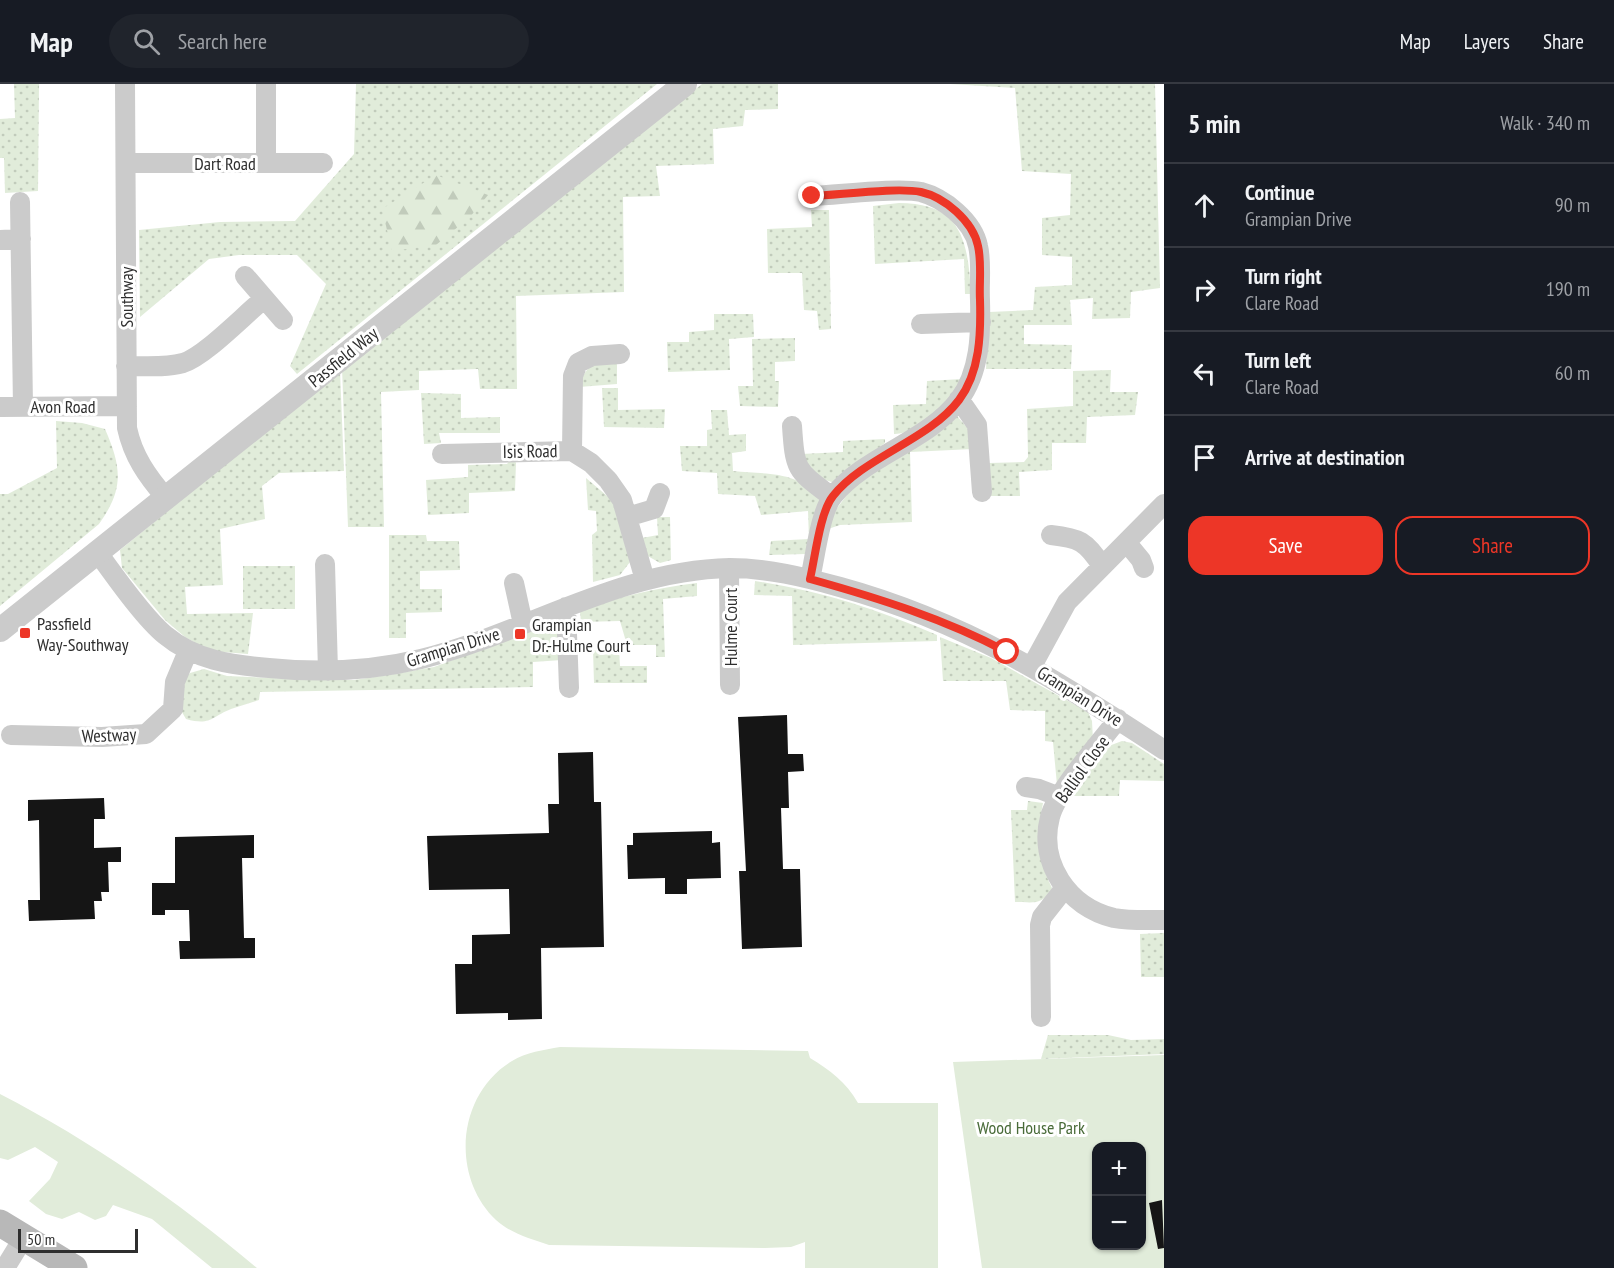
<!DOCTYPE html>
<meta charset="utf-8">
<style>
:root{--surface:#171b24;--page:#20242c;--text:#f1f3f6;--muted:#9ea1a6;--line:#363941;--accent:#ed3627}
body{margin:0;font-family:"PT Sans Narrow",sans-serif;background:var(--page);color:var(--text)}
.controls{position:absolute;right:18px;bottom:18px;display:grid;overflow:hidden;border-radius:12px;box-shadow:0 2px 4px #0004}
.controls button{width:54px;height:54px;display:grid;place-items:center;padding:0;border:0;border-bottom:2px solid var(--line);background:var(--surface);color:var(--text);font:30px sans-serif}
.scale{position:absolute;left:18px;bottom:15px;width:120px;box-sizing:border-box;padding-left:6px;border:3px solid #2e2e2e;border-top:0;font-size:16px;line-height:21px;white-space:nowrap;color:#2e2e2e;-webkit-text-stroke:4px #fff;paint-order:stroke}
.stop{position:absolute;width:18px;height:18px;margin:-14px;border:4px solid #ed3627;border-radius:50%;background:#fff}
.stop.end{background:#ed3627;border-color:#fff;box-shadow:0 2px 6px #0008}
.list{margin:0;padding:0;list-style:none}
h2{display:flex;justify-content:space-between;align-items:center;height:78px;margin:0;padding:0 24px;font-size:26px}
h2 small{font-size:20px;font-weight:400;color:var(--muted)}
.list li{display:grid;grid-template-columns:39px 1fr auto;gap:18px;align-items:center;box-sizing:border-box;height:84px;padding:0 24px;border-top:2px solid var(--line)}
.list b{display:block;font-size:22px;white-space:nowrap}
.list p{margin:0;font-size:20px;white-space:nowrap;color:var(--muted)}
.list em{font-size:20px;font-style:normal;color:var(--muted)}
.actions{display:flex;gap:12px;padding:18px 24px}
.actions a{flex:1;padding:14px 0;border:2px solid var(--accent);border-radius:18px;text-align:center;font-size:21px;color:var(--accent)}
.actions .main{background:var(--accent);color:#fff}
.icon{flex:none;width:33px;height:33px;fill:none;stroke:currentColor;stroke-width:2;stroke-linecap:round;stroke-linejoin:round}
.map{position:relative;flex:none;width:1164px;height:1184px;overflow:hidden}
header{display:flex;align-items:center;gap:36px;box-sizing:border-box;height:84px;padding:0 30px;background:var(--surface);border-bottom:2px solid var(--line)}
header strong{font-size:28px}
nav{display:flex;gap:33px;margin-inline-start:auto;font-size:21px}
.search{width:420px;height:54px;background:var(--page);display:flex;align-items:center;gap:15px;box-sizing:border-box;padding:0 21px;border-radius:33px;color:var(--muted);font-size:22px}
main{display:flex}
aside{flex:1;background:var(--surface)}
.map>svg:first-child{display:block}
.grass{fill:url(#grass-dots)}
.forest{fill:url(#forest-firs)}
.park{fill:#e1ecda;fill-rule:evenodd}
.building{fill:#151515}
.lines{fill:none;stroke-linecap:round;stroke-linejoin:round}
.minor{stroke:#cbcbcb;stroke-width:20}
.tertiary{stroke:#cbcbcb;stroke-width:24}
.secondary{stroke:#b8b8b8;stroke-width:27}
.route{stroke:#ed3627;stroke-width:8}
.poi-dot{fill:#ed3627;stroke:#fff;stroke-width:2}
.labels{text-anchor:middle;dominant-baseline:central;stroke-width:6;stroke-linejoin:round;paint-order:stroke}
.street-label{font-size:18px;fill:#2e2e2e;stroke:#fff}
.poi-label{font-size:18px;fill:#2e2e2e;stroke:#fff;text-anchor:start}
.park-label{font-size:18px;fill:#496b39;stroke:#fff}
</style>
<header>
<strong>Map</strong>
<div class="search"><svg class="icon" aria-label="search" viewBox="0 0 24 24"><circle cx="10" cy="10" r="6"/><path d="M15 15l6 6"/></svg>Search here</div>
<nav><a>Map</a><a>Layers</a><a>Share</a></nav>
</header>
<main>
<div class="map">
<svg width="1164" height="1184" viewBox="0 0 1164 1184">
<defs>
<pattern id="grass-dots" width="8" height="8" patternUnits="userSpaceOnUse" patternTransform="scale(1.5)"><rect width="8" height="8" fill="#e1ecda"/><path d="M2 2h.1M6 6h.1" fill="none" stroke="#c1cbbb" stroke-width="1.8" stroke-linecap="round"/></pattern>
<pattern id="forest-firs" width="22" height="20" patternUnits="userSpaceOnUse" patternTransform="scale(1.5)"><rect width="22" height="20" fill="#e1ecda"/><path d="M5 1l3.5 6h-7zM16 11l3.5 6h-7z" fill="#c1cbbb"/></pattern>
</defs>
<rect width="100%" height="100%" fill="#fff"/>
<path class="grass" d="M 14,0 L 39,0 L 38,107 L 5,109 L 4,74 L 0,74 L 0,35 L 15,34 Z
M 356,0 L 657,0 L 297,290 L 290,282 L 326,200 L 297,171 L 239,171 L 209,175 L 140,233 L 139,146 L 220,138 L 295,137 L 354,70 Z
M 702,0 L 778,0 L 778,25 L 745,26 L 743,42 L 713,45 L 714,80 L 656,82 L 660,112 L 623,113 L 624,208 L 516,212 L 517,305 L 480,305 L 478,285 L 419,287 L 419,306 L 381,308 L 384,443 L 348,443 L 342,284 Z
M 950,0 L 1155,0 L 1160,204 L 1131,208 L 1130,234 L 1092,235 L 1093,214 L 1070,216 L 1072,241 L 1024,241 L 1024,260 L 1072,261 L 1071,285 L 986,285 L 989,228 L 1033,226 L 1035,203 L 1072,201 L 1072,173 L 1042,171 L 1042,134 L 1070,131 L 1071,90 L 1022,87 L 1015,4 Z
M 899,119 C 962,119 968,157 971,210 L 965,210 L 964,175 L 875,180 L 873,122 Z
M 811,126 L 829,126 L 831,245 L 819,246 L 817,227 L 804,226 L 802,189 L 768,189 L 767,145 L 812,143 Z
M 714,230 L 753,230 L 754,253 L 729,255 L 730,286 L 668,288 L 667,258 L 689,258 L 689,248 L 714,246 Z
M 795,254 L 795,277 L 775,278 L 775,297 L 779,297 L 778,323 L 740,322 L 738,302 L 753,302 L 752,255 Z
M 617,277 L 617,300 L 579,303 C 587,278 593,281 617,277 Z
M 340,286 L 344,387 L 279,389 L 262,402 L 265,435 L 220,445 L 223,501 L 185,503 L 187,530 L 253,529 L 248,570 L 210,567 L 185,553 L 165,536 L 122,484 L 120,466 Z
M 1111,286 L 1110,308 L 1138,308 L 1135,331 L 1087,333 L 1086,359 L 1052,359 L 1052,386 L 1019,388 L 1020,412 L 990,412 L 989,379 L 1024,378 L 1028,373 L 1027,325 L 1073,322 L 1073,287 Z
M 962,295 C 951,315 918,351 894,350 L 893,321 L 926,320 L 927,297 Z
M 602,304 L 618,304 L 618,326 L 665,325 L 664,344 L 604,343 Z
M 421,309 L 461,310 L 461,334 L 500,333 L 500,349 L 439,349 L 441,359 L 424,360 Z
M 711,326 L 727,326 L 729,351 L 746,350 L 746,367 L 732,369 L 733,387 C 766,391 799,385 820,417 L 805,470 L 769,471 L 771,457 L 809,455 L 808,427 L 761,431 L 755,412 L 718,410 L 717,389 L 682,387 L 680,362 L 707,362 L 707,346 L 712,345 Z
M 957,332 L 971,348 L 973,365 L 910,368 L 912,438 L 840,441 L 828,445 L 834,428 L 857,398 Z
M 56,337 L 82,339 L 105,345 C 122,384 124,405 99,440 L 0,522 L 0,410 L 8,410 L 57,384 Z
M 885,355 L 885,359 L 834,398 C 820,397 805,383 801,370 L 843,368 L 843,357 Z
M 513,373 L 516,379 L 515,407 L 469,409 L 469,429 L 428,431 L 426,396 L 468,393 L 468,381 L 507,380 Z
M 586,394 L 613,417 L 630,478 L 620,491 L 593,498 L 592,451 L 597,447 L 596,427 L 588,426 Z
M 657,433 L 670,433 L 671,476 L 660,479 L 646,471 L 642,454 L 658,451 Z
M 389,451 L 426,451 L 427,457 L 459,457 L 460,486 L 420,487 L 420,505 L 442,505 L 442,528 L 406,529 L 406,554 L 389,554 Z
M 243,482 L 295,482 L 295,525 L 243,525 Z
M 755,497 C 821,507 876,525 937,551 L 937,557 L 793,561 L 792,512 L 754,511 Z
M 697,499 L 697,512 L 663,515 L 665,573 L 656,573 L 656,561 L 627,561 L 620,537 L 581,538 L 580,528 C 618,512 656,504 697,499 Z
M 546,541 L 559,547 L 562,576 L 533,578 L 533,603 L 260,608 L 259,616 C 250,619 240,622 231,625 C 211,633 211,642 186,635 L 179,623 L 181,598 L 190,589 L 204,585 L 227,592 L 296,595 L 354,596 L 394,590 L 434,583 Z
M 940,553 L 991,574 L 1088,628 L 1092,637 L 1093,657 L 1057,701 L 1053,658 L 1045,657 L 1045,627 L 1010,626 L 1006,597 L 943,597 Z
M 619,565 L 620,582 L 647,582 L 647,599 L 594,599 L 593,566 Z
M 1122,657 L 1132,659 L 1164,680 L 1164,697 L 1120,696 L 1119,712 L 1069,712 L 1106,663 Z
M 1028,717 L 1043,719 C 1037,749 1038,777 1052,804 C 1043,822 1033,818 1015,818 L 1011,726 L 1027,726 Z
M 1164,849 L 1164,893 L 1141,893 L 1140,850 Z
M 1048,951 L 1108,951 L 1131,956 L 1164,955 L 1164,970 L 1041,975 Z"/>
<path class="forest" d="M 436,91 L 488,111 L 470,133 L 436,161 L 392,167 L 382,125 Z"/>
<path class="park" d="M 560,963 L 808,967 L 810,974 C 830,986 846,998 858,1019 L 938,1019 L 938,1184 L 805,1184 L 805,1158 L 791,1163 L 765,1164 L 549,1161 C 531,1155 510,1149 496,1136 C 450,1092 457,1010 512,977 C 526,968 544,966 560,963 Z
M 1164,971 L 1164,1184 L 982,1184 L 953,978 ZM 1096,1062 L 1142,1062 L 1142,1162 L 1096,1162 Z
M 0,1010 C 93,1058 177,1117 257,1184 L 212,1184 L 152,1135 L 113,1121 L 106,1132 L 95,1136 L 79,1128 L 62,1135 L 46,1130 L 29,1117 L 50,1095 L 58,1078 L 35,1063 L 8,1076 L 0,1074 Z"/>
<path class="building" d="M 787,631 L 788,670 L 803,670 L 804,687 L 788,688 L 789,724 L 781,724 L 783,785 L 800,785 L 802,863 L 742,865 L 739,787 L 746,787 L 738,633 Z
M 593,668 L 594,718 L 601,718 L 604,863 L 541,864 L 542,935 L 508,936 L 508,929 L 456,930 L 455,880 L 472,880 L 472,851 L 510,850 L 509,805 L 429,806 L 427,752 L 549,749 L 548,720 L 559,720 L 558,669 Z
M 104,714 L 105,735 L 94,735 L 94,764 L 121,763 L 121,778 L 108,778 L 109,808 L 101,808 L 102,817 L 94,817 L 95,835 L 29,837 L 28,816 L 40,816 L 39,736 L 28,737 L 28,716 Z
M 712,747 L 712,759 L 720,758 L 721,794 L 687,795 L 687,810 L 665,810 L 665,794 L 628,795 L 627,761 L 633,761 L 633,749 Z
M 254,751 L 254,774 L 242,774 L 244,854 L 255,854 L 255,874 L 180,875 L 179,857 L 190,857 L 189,826 L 165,826 L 165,831 L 152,831 L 152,799 L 175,799 L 175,753 Z
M 1162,1116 L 1164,1164 L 1158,1165 L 1149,1119 Z"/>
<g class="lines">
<path class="minor" d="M 125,0 L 127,344 C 133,372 147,392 166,414
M 266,0 L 266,79
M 126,79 L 323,79
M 20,118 L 23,323
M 0,156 L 21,155
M 245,192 L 283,236
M 921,240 L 981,238
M 126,282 C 145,282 165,284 183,279 C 205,272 244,231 264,215
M 959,315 L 977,341 L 982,408
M 0,323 L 127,322
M 792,342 C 795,387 796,386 832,413
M 572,367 L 573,292 L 578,279 L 592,272 L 620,270
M 442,370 L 572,367 L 591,379 L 608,396 L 622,416 L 645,496
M 627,433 L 654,425 L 660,409
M 1051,451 C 1079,454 1086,457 1102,482
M 1127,459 L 1141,476 L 1144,484
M 98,469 C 114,491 144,534 165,551 C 195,576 231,581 269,584 C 320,589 371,587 421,575 C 526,549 619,486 730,484 C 767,484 804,493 840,503 C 964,537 1058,596 1164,666
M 325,480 L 328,587
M 729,484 L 730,601
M 810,495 C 815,474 820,428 833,412 C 866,371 927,358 959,316 C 980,288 981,250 980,216 C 979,199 982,179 978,162 C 973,137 944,114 921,108 C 897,103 839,111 812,112
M 514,499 L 523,540
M 566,523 L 569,604
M 1032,582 L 1067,518 L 1164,420
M 1118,635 C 1100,659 1057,706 1050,733 C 1038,779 1068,823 1114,834 C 1130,837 1147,836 1164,836
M 11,651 L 102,653 L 146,650 L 173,625 L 175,598 L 188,567
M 1026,703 L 1039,705 L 1060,713
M 1041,933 L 1040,841 L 1042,833 L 1064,805
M 5,1184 L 24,1153"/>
<path class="tertiary" d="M 0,546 L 685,0"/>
<path class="secondary" d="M 0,1139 L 74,1184"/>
</g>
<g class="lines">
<path class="route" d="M 812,112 C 839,111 897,103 921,108 C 944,113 973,137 978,162 C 982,179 979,199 980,216 C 981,250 980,288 959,316 C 929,356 864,373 833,412 C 820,428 815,474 810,495 C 878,514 945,535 1007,568"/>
</g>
<g class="poi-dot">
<rect x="19" y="543" width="12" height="12" rx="3"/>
<rect x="514" y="544" width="12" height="12" rx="3"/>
</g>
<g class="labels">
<g class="street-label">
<text x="225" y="79">Dart Road</text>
<text transform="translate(126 213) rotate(-90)">Southway</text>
<text transform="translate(343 273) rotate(-39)">Passfield Way</text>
<text x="63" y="322">Avon Road</text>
<text transform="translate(530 367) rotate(-1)">Isis Road</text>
<text transform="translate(730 543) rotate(-90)">Hulme Court</text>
<text transform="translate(453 563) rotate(-17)">Grampian Drive</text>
<text transform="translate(1080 612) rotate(32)">Grampian Drive</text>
<text transform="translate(109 651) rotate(-2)">Westway</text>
<text transform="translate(1082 685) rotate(-54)">Balliol Close</text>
</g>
<g class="poi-label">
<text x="37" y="539">Passfield<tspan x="37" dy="21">Way-Southway</tspan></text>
<text x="532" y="540">Grampian<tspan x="532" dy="21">Dr.-Hulme Court</tspan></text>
</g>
<g class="park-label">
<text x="1031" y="1043">Wood House Park</text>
</g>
</g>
</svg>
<div class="controls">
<button>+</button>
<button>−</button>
</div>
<div class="scale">50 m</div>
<div class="stop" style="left:1007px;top:568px"></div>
<div class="stop end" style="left:812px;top:112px"></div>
</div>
<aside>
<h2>5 min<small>Walk · 340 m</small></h2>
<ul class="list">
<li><svg class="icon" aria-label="ahead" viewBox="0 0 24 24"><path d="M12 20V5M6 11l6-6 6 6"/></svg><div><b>Continue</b><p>Grampian Drive</p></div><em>90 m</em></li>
<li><svg class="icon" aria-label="right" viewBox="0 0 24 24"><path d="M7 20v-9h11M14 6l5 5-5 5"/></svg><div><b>Turn right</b><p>Clare Road</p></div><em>190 m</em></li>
<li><svg class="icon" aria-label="left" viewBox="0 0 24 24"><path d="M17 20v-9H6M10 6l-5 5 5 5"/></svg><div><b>Turn left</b><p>Clare Road</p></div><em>60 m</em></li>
<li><svg class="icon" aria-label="arrive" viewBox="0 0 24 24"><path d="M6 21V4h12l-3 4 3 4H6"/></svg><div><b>Arrive at destination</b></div></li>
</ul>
<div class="actions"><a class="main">Save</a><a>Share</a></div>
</aside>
</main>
